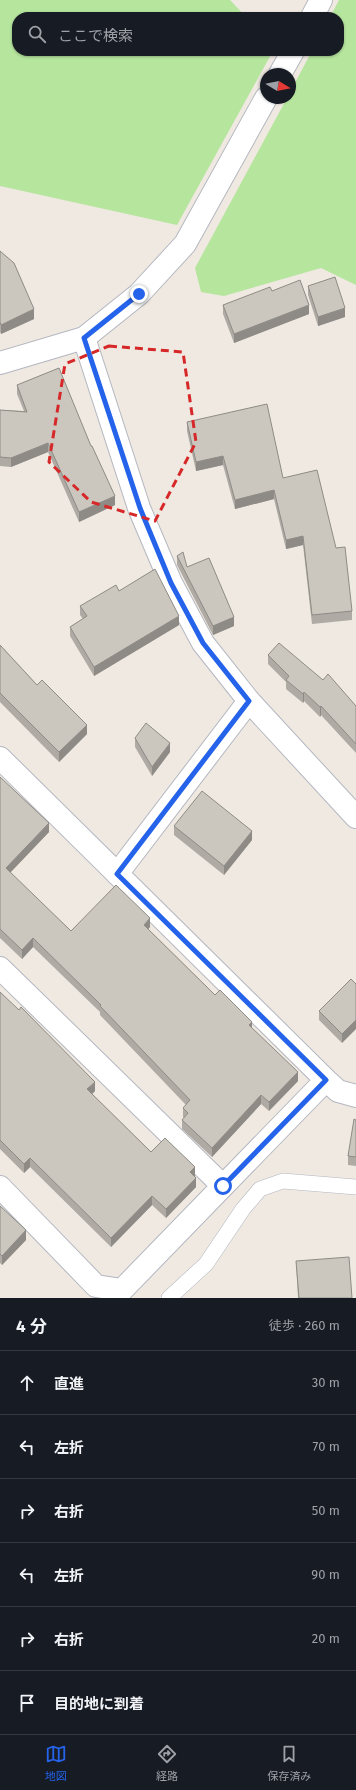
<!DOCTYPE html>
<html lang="ja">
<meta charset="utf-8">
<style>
:root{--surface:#171b24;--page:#20242c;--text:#f1f3f6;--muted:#9ea1a6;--line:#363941;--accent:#2563eb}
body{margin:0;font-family:"Fira Sans","Noto Sans JP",sans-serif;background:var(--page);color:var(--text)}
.compass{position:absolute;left:260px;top:68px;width:36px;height:36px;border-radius:50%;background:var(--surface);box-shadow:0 1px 3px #0004;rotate:100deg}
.stop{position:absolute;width:12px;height:12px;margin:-9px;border:3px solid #2563eb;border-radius:50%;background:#fff}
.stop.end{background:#2563eb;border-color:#fff;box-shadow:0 1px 4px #0008}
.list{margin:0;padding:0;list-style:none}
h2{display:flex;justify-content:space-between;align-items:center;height:52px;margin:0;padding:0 16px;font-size:17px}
h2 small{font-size:13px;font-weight:400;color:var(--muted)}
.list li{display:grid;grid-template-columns:26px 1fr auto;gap:12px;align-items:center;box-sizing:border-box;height:64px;padding:0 16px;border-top:1px solid var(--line)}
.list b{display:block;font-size:15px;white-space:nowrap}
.list em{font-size:13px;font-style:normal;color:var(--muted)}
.icon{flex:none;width:22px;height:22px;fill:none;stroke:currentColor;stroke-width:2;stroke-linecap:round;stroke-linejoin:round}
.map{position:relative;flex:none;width:356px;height:1298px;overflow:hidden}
.search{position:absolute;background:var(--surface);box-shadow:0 1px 3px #0004;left:12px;right:12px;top:12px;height:44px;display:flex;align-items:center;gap:10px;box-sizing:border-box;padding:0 14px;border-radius:16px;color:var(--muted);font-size:15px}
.sheet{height:436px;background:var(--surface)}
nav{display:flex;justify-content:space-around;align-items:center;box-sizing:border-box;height:56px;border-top:1px solid var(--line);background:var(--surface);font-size:11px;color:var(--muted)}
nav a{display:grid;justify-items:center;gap:2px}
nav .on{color:var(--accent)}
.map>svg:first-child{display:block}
.green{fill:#b6e59e}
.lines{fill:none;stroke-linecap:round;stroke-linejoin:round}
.service-casing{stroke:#b4b7c1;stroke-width:16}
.minor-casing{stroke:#b4b7c1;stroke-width:24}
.tertiary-casing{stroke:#b4b7c1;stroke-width:24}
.service{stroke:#fff;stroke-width:15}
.minor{stroke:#fff;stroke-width:22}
.tertiary{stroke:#fff;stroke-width:22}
.wall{fill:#afaba4}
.shaded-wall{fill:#8e8b86}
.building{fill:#cbc7bf;stroke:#8e8b86}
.route{stroke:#2563eb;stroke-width:5}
.marked{fill:none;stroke:#d62828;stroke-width:3;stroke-dasharray:8 5;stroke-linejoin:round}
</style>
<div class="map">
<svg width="356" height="1298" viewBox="0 0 356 1298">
<rect width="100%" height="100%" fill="#efe9e1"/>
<path class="green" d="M 0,0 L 230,0 L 246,17 L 17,17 L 17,51 L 273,51 L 177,225 L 0,186 Z
M 339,0 L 356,0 L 356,285 L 321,268 L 224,296 L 201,292 L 195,268 L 287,98 L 290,98 L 290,92 L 312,51 L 339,51 L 339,17 L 330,17 Z"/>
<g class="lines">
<defs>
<path id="service" d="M 169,1298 L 206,1264 L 243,1209 L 260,1189 L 283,1181 L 356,1187"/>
<path id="minor" d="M 84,338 L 139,508 L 171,583 L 203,643 L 249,701 L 356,817
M 0,758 L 326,1080 L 122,1290 L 96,1286 L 0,1187
M 117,874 L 249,701
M 0,968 L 223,1186
M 326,1080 L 338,1091 L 356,1096"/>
<path id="tertiary" d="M 312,17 L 321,0
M 280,74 L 293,51
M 0,363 L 84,338 L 139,294 L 185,244 L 266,98"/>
</defs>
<use href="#service" class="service-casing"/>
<use href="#minor" class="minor-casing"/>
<use href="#tertiary" class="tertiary-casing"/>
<use href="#service" class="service"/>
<use href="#minor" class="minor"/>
<use href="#tertiary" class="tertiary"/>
</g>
<path class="wall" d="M 0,251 L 34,319 L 1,334 L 0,332 Z
M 308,286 L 345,317 L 318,326 L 308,295 Z
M 272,291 L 309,314 L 234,343 L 223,314 L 223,305 Z
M 17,385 L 115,505 L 79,522 L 48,452 L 11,467 L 0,466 L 0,410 L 24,411 L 17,394 Z
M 187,422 L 283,478 L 336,548 L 352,611 L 352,620 L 312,624 L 303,545 L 286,549 L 274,499 L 235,509 L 223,465 L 196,471 L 187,431 Z
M 177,556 L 187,567 L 234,626 L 213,635 L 177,565 Z
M 119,591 L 179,625 L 94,676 L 70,636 L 70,627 L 83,619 L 80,615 L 80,606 Z
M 0,645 L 37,685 L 87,734 L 59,762 L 0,702 Z
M 268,655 L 323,680 L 356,706 L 356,753 L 321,715 L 320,717 L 304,701 L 303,703 L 286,689 L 286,682 L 268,664 Z
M 135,738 L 170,752 L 152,776 L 135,747 Z
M 0,777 L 49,832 L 10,873 L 71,931 L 150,927 L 148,929 L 215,995 L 252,1028 L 298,1081 L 269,1111 L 261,1104 L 212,1157 L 182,1129 L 182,1120 L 184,1118 L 183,1117 L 183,1108 L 186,1105 L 100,1015 L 100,1012 L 33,947 L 22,959 L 0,938 Z
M 174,826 L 252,840 L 224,875 L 174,835 Z
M 356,984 L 342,1043 L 319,1020 L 319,1011 Z
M 0,992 L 95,1091 L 92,1094 L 151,1152 L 195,1176 L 196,1187 L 166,1218 L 152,1205 L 111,1247 L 30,1167 L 24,1173 L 0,1149 Z
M 356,1120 L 356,1166 L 348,1165 L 348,1156 Z
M 0,1206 L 26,1240 L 2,1265 L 0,1263 Z
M 296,1261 L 352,1298 L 298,1298 Z"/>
<path class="shaded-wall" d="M 309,305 L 309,314 L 234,343 L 234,334 Z
M 345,308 L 345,317 L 318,326 L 318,317 Z
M 34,309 L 34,319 L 1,334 L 1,325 Z
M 48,443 L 48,452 L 11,467 L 11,458 Z
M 223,456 L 223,465 L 196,471 L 196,462 Z
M 274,490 L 274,499 L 235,509 L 235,500 Z
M 115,496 L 115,505 L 79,522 L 79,512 Z
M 303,536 L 303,545 L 286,549 L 286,540 Z
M 179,616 L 179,625 L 94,676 L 94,667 Z
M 234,617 L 234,626 L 213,635 L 213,626 Z
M 304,692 L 304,701 L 303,703 L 303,694 Z
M 321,706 L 321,715 L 320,717 L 320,707 Z
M 87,725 L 87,734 L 59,762 L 59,752 Z
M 170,743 L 170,752 L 152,776 L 152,767 Z
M 49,823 L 49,832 L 6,877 L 6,868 Z
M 252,831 L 252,840 L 224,875 L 224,866 Z
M 150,918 L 150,927 L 144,934 L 144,925 Z
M 33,938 L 33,947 L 22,959 L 22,950 Z
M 356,1020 L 356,1029 L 342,1043 L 342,1034 Z
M 252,1022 L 252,1031 L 249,1025 Z
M 298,1072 L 298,1081 L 269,1111 L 269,1102 Z
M 95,1082 L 95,1091 L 87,1099 L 87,1089 Z
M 261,1095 L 261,1104 L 212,1157 L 212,1148 Z
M 30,1158 L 30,1167 L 24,1173 L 24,1164 Z
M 195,1167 L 195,1176 L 190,1181 L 190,1172 Z
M 196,1178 L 196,1187 L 166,1218 L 166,1209 Z
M 152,1196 L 152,1205 L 111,1247 L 111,1238 Z
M 26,1230 L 26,1240 L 2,1265 L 2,1256 Z"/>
<path class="building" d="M 0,251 L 14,263 L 34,309 L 1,325 L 0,322 Z
M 335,277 L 345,308 L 318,317 L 308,286 Z
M 300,280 L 309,305 L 234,334 L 223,305 L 270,287 L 272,291 Z
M 59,368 L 91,446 L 92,446 L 115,496 L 79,512 L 48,443 L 11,458 L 0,457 L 0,410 L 27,412 L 17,385 Z
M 267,404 L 283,478 L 317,470 L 336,548 L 345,547 L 352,611 L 312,615 L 303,536 L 286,540 L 274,490 L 235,500 L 223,456 L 196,462 L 187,422 Z
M 183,552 L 187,567 L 209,558 L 234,617 L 213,626 L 177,556 Z
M 155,569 L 179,616 L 94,667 L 70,627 L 87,616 L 80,606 L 116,585 L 119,591 Z
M 279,643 L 323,680 L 328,674 L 356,706 L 356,744 L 321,706 L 320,707 L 304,692 L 303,694 L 286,680 L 289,676 L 268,655 Z
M 0,645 L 37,685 L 42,680 L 87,725 L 59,752 L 0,693 Z
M 146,723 L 170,743 L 152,767 L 135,738 Z
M 0,777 L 49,823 L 6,868 L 71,931 L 116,885 L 150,918 L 144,925 L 215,995 L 220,990 L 252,1022 L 249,1025 L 298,1072 L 269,1102 L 261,1095 L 212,1148 L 182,1120 L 188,1113 L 183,1108 L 190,1100 L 100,1006 L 101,1005 L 33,938 L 22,950 L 0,929 Z
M 202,791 L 252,831 L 224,866 L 174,826 Z
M 351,979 L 356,984 L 356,1020 L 342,1034 L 319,1011 Z
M 0,992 L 19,1010 L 21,1007 L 95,1082 L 87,1089 L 151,1152 L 165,1138 L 195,1167 L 190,1172 L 196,1178 L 166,1209 L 152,1196 L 111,1238 L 30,1158 L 24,1164 L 0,1140 Z
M 354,1119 L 356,1120 L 356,1157 L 348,1156 Z
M 0,1206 L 26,1230 L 2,1256 L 0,1254 Z
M 349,1257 L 352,1298 L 299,1298 L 296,1261 Z"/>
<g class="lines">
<path class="route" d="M 139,294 L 84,338 L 140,508 L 171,583 L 203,643 L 249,701 L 117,874 L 326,1080 L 223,1186"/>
</g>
<path class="marked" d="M 109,346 L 183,352 L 196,442 L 155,521 L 91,502 L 49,462 L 65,364 Z"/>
</svg>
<svg class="compass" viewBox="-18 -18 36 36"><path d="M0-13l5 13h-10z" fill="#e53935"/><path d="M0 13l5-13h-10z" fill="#9ea1a6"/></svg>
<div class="stop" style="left:223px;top:1186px"></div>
<div class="stop end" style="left:139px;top:294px"></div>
<div class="search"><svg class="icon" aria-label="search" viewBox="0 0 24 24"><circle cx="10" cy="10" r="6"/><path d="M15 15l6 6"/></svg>ここで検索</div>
</div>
<section class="sheet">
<h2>4 分<small>徒歩 · 260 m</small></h2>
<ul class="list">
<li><svg class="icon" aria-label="ahead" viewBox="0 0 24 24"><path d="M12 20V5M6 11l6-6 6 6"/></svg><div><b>直進</b></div><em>30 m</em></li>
<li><svg class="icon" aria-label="left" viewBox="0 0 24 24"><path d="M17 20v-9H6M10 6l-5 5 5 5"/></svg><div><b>左折</b></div><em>70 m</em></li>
<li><svg class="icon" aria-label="right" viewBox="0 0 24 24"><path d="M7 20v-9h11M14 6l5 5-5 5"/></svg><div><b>右折</b></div><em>50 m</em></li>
<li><svg class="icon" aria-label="left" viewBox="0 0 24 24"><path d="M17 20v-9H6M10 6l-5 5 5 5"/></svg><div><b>左折</b></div><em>90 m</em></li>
<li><svg class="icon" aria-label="right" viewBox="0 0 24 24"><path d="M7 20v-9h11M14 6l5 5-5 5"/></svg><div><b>右折</b></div><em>20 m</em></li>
<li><svg class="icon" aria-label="arrive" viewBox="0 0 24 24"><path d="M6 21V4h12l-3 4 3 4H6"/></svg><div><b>目的地に到着</b></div></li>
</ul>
</section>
<nav>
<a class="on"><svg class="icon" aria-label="map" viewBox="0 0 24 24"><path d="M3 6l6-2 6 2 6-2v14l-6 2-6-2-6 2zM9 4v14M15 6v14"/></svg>地図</a>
<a><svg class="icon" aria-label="directions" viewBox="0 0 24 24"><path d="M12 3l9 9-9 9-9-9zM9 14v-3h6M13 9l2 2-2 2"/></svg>経路</a>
<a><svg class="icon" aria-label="saved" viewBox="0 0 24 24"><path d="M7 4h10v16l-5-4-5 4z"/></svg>保存済み</a>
</nav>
